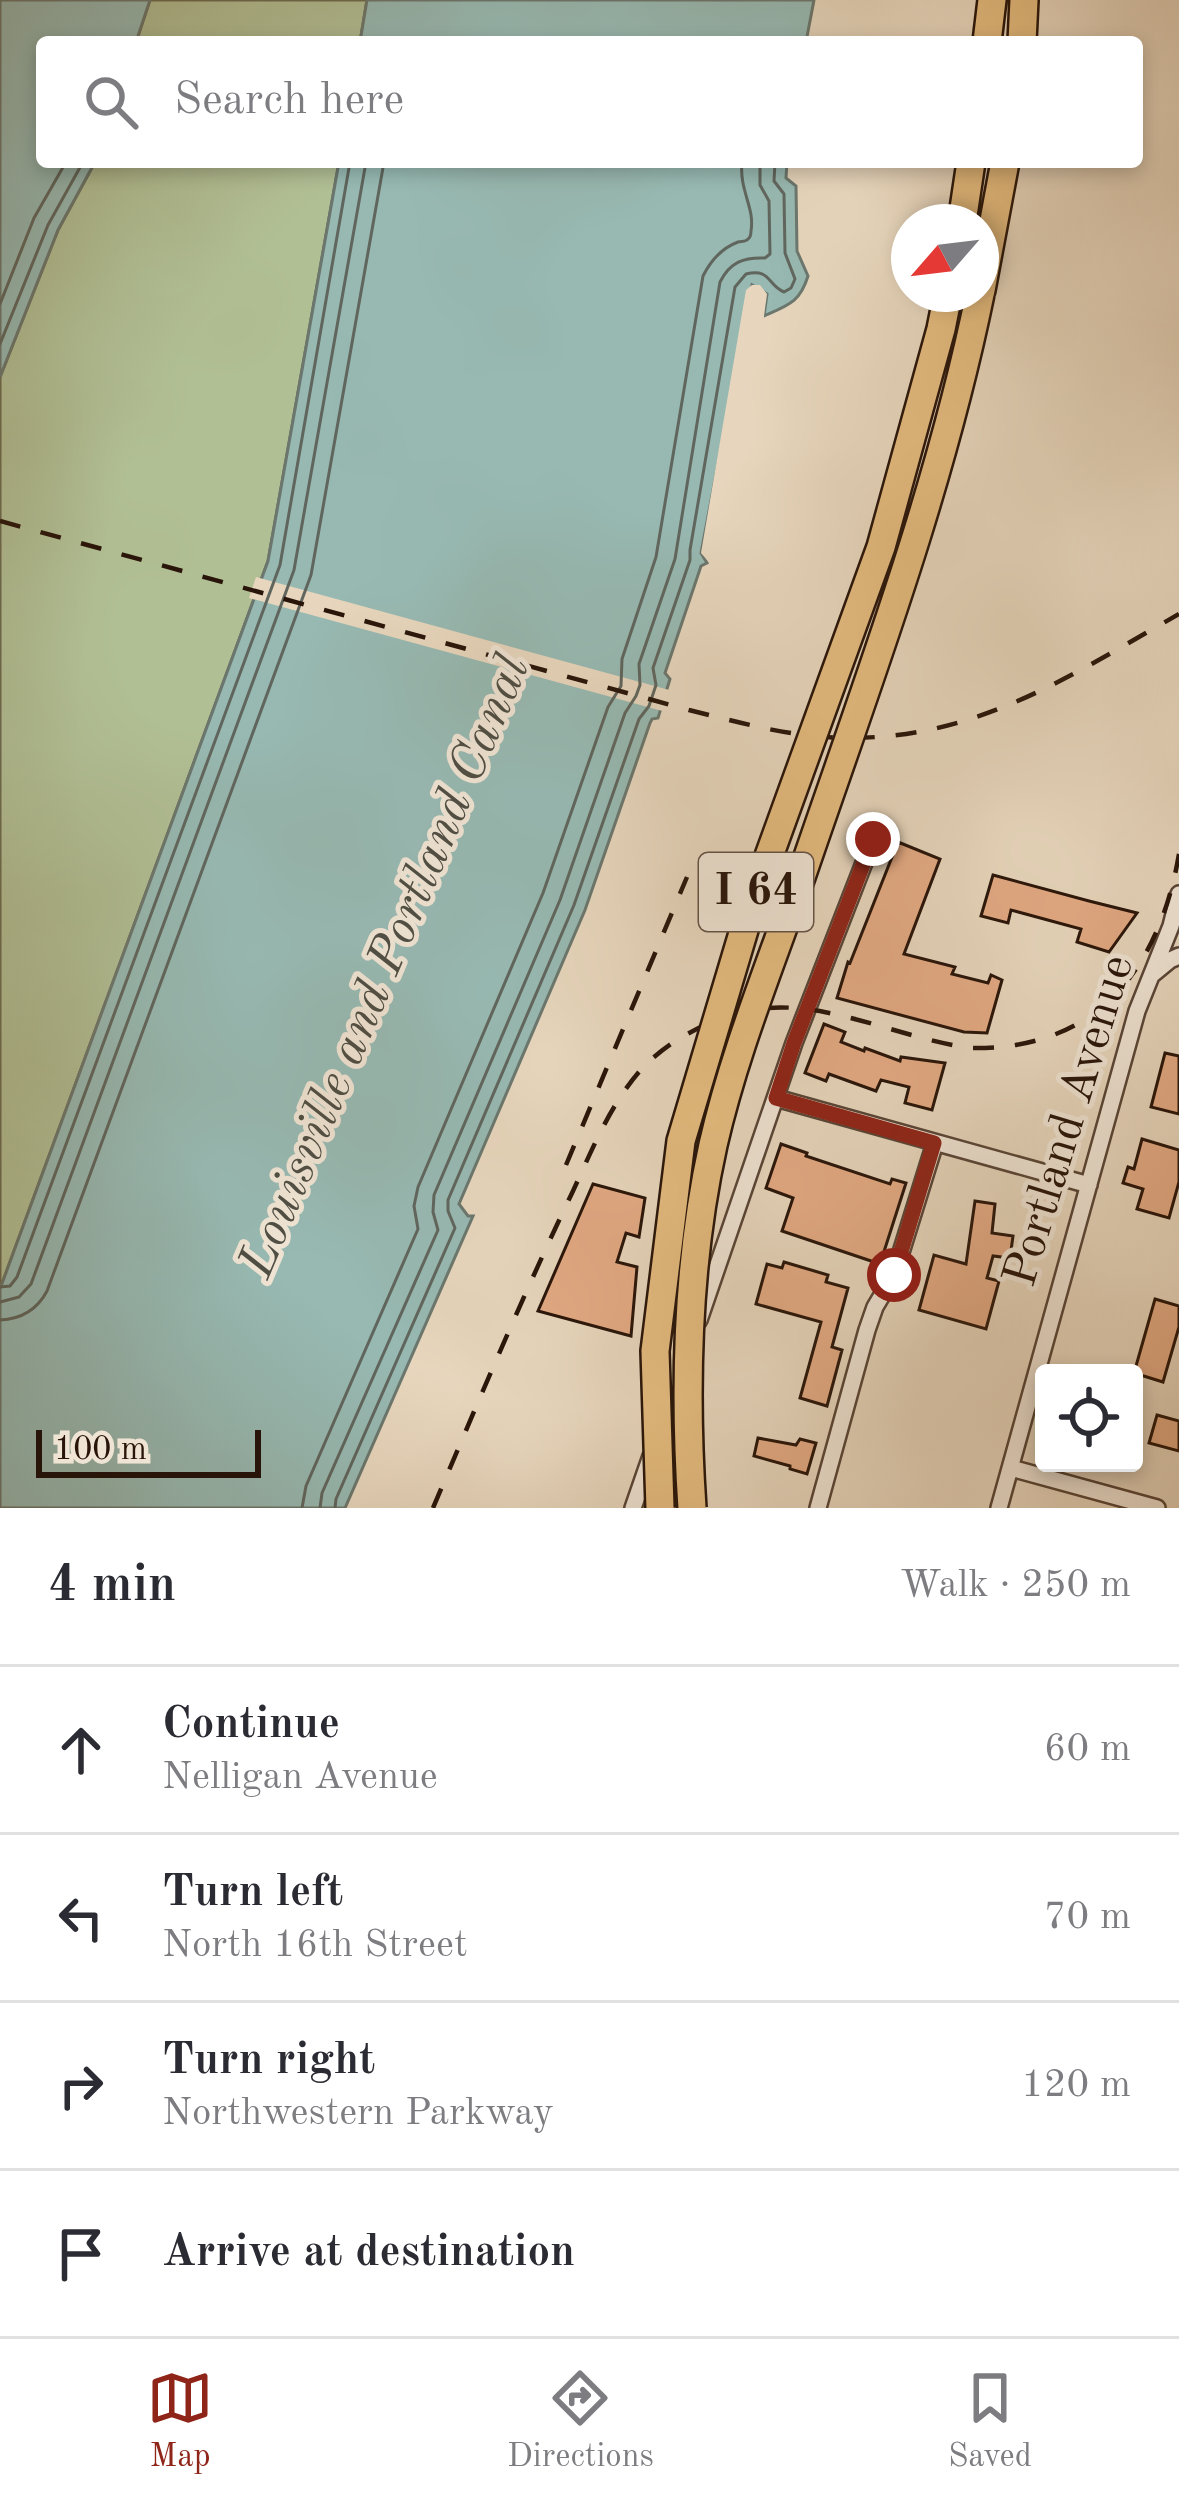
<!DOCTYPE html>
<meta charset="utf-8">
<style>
:root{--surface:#fff;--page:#f7f7f7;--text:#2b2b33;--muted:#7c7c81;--line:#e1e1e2;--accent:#8f2418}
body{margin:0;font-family:"Old Standard TT",serif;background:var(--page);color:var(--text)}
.controls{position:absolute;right:36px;bottom:36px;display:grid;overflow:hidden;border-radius:12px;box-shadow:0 6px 18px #0003}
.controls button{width:108px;height:108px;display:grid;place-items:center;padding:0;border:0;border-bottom:3px solid var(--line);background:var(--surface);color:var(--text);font:60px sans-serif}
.compass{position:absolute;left:891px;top:204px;width:108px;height:108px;border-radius:50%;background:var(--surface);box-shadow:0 6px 18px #0003;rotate:242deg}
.scale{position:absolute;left:36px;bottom:30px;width:225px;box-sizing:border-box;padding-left:12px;border:6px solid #281409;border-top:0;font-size:33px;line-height:42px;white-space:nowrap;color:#281409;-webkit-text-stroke:9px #efe4d4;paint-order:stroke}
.stop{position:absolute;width:36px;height:36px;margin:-27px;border:9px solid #8f2418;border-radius:50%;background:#fff}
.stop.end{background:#8f2418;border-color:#fff;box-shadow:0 3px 12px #0008}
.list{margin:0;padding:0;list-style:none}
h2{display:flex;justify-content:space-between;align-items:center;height:156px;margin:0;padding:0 48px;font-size:51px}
h2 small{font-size:39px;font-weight:400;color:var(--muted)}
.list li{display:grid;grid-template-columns:78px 1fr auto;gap:36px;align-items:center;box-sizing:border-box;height:168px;padding:0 48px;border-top:3px solid var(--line)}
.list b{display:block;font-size:45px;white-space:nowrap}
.list p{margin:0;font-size:39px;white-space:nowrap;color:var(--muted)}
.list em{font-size:39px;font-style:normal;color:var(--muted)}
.icon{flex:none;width:66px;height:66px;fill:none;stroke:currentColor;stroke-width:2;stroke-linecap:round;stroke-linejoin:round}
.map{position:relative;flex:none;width:1179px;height:1508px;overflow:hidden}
.search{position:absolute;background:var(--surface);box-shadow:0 6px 18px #0003;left:36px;right:36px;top:36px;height:132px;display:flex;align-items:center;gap:30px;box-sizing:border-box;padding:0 42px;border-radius:12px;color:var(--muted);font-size:45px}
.sheet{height:828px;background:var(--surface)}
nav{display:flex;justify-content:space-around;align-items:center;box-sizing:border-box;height:168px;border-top:3px solid var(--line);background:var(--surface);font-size:33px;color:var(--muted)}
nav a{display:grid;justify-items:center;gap:6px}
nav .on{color:var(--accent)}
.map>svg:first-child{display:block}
.green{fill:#b1bf95;stroke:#6c6a4f;stroke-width:3}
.water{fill:#97b9b2;stroke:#6b776e;stroke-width:3}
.pier{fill:#e7d6bd}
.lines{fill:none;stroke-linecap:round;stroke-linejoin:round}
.shore{stroke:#60665e;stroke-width:3}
.building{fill:#e3aa84;stroke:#281409;stroke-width:3}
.minor-casing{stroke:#584436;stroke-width:20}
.motorway-casing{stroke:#281409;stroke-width:32}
.minor{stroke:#efe4d4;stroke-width:15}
.motorway{stroke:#e4bb7e;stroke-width:27}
.rail{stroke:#281409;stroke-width:4.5;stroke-dasharray:21 21;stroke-linecap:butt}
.motorway-bridge-casing{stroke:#281409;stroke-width:32;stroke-linecap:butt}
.motorway-bridge{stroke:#e4bb7e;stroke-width:27}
.route{stroke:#8f2418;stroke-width:15}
.labels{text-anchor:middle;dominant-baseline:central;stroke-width:10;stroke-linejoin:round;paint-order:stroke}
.shield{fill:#efe4d4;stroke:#645246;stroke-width:3}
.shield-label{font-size:45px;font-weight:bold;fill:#281409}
.street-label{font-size:48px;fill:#281409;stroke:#efe4d4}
.water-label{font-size:51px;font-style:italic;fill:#4f4e44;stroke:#efe4d4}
</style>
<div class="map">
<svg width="1179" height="1508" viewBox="0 0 1179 1508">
<rect width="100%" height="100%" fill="#e7d6bd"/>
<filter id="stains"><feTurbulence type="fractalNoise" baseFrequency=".00167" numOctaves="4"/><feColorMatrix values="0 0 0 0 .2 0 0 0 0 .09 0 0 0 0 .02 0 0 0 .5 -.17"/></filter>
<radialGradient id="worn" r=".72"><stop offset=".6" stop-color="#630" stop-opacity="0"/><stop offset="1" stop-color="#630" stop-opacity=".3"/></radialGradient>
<path class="green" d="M 150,0 L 367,0 L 360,42 L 136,42 Z
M 95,162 L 339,162 L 268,561 L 0,1289 L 0,377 L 58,230 Z"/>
<path class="water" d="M 0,0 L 150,0 L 136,42 L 42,42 L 42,162 L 95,162 L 58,230 L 0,377 Z
M 367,0 L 814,0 L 806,42 L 360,42 Z
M 339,162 L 787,162 L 786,178 L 796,186 L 797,251 L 808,276 C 800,302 789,305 764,316 L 767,294 L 752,285 L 701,553 L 707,563 L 701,566 L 665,673 L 670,679 L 658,718 L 652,719 L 650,723 L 585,910 L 459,1204 L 468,1216 L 473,1216 L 345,1508 L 0,1508 L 0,1289 L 268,561 Z"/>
<path class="pier" d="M 752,285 L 760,285 L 767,294 L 764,316 L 764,319 L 759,318 L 761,295 L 754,291 L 707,552 L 713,560 L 707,560 L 701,553 L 746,290 Z
M 256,577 L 673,691 L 666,712 L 249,598 Z"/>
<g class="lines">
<path class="shore" d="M 0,304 L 34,218 L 66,162
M 0,344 L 48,225 L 83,162
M 0,1287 L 10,1286 L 17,1277 L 280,565 L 350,162
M 0,1302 L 19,1297 L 31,1284 L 294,570 L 366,162
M 0,1320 C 22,1319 37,1310 47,1291 L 311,575 L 384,162
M 302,1508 L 306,1486 L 418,1229 L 414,1206 L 418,1187 L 543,893 L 608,707 L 621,686 L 622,659 L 656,557 L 703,276 C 711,260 722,248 738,242 C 742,241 746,242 748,239 C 751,237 751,234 751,231 C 755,207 739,191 742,162
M 320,1508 L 322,1493 L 438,1230 L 433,1212 L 434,1195 L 560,900 L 625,713 L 636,696 L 640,685 L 639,664 L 675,559 L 720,282 C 730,262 744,257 765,258 L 770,254 L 769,201 L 760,185 L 760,162
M 335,1508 L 336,1499 L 455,1228 L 448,1211 L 448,1200 L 574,905 L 639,719 L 649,706 L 656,685 L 653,668 L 690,560 L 690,550 L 735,287 L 746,274 C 771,268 767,285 784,292 L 791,288 L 795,279 L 785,253 L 784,194 L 774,181 L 775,162"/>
</g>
<path class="building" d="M 898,842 L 940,859 L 904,954 L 955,967 L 952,974 L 988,983 L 991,975 L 1002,980 L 987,1033 L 964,1032 L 837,998 L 848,962 L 850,963 Z
M 993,875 L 1089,901 L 1137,913 L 1109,952 L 1077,942 L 1081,929 L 1011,910 L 1008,923 L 981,916 Z
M 824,1024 L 845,1032 L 841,1042 L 864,1051 L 865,1048 L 900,1061 L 901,1057 L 945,1063 L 932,1110 L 905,1103 L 909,1087 L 881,1080 L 876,1091 L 829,1074 L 826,1081 L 805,1073 Z
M 1165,1053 L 1179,1056 L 1179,1114 L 1151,1107 Z
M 1142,1139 L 1179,1150 L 1179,1182 L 1169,1218 L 1137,1209 L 1143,1189 L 1123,1183 L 1128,1167 L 1134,1169 Z
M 781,1144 L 807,1153 L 806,1156 L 890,1184 L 892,1179 L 906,1183 L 880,1264 L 782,1231 L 793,1198 L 766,1188 Z
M 593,1184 L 645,1198 L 639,1237 L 626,1233 L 617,1262 L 637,1267 L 631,1336 L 538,1311 Z
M 975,1201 L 995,1204 L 992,1233 L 1013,1236 L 1010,1258 L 993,1256 L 987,1278 L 999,1281 L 986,1329 L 919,1310 L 934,1255 L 966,1264 Z
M 784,1262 L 828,1275 L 826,1282 L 848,1288 L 832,1347 L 842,1350 L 827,1406 L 800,1398 L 821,1322 L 756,1304 L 767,1264 L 782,1268 Z
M 1155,1299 L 1179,1306 L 1179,1327 L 1163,1382 L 1134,1373 Z
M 1157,1415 L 1179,1421 L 1179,1451 L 1149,1443 Z
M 758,1438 L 796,1445 L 800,1439 L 816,1443 L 807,1474 L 790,1469 L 790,1466 L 754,1456 Z"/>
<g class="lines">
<defs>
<path id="minor" d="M 1153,974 L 1170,960 L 1179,956
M 776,1098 L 1089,1185
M 699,1320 L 794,1043 L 876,832
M 1011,1468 L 1157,1508
M 633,1508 L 651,1456
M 818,1508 L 867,1330 L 875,1307 L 894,1275 L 935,1143
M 999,1508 L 1137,1011 L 1171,926 L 1179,894"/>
<path id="motorway" d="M 987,42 L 992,0
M 1022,42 L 1024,0
M 962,222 L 971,162
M 981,290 L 1005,162"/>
</defs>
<use href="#minor" class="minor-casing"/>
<use href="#motorway" class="motorway-casing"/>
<use href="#minor" class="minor"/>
<use href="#motorway" class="motorway"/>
<path class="rail" d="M 0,521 L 689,710 C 734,721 779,734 826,737 C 966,746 1063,680 1179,614
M 566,1165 L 687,877
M 433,1508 C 478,1402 523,1295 573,1191 C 592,1150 609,1107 639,1072 C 668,1039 715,1016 758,1009 C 827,999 903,1040 972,1048 C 1096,1050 1159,970 1179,854"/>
<defs>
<path id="motorway-bridge" d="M 660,1508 L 655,1351 L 681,1141 L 752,903 L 881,547 L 941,329 L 948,294
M 692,1508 C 684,1389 687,1262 713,1145 C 734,1053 770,966 801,877 C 867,684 939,494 980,294"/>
</defs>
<use href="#motorway-bridge" class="motorway-bridge-casing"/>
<use href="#motorway-bridge" class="motorway-bridge"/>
</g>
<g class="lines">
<path class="route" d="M 873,839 L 794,1043 L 776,1098 L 934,1143 L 894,1275"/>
</g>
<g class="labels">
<rect class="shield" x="699" y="853" width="114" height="78" rx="9"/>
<g class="shield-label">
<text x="756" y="892">I 64</text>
</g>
<g class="street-label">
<text transform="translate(1070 1121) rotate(-73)">Portland Avenue</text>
</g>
<g class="water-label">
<text transform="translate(386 967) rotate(-67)">Louisville and Portland Canal</text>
</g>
</g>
<rect width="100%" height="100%" filter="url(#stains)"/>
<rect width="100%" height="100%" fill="url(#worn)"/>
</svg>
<div class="controls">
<button><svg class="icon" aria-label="locate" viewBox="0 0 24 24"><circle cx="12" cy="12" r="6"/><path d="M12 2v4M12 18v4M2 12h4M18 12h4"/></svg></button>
</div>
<svg class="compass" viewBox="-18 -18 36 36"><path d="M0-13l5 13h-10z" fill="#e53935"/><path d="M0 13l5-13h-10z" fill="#7c7c81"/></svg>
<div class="scale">100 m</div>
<div class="stop" style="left:894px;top:1275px"></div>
<div class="stop end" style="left:873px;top:839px"></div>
<div class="search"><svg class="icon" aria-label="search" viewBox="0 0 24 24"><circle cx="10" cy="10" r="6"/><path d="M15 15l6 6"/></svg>Search here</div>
</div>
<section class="sheet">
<h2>4 min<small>Walk · 250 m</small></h2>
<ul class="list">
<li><svg class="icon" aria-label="ahead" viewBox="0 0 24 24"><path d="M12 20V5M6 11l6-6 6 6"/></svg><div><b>Continue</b><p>Nelligan Avenue</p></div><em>60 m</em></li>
<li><svg class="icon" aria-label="left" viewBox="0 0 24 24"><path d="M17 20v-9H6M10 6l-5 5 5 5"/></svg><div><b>Turn left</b><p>North 16th Street</p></div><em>70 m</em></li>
<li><svg class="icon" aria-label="right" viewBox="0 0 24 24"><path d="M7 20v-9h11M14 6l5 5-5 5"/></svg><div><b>Turn right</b><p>Northwestern Parkway</p></div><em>120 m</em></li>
<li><svg class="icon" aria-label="arrive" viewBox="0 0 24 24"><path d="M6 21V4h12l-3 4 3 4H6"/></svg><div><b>Arrive at destination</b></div></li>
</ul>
</section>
<nav>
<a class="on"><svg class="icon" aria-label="map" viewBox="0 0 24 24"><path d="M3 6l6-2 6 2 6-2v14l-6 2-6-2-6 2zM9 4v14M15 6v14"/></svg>Map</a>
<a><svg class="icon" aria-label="directions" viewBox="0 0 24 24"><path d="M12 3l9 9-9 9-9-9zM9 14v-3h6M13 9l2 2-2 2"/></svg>Directions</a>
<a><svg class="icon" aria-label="saved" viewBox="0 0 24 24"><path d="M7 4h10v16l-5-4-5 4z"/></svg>Saved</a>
</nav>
